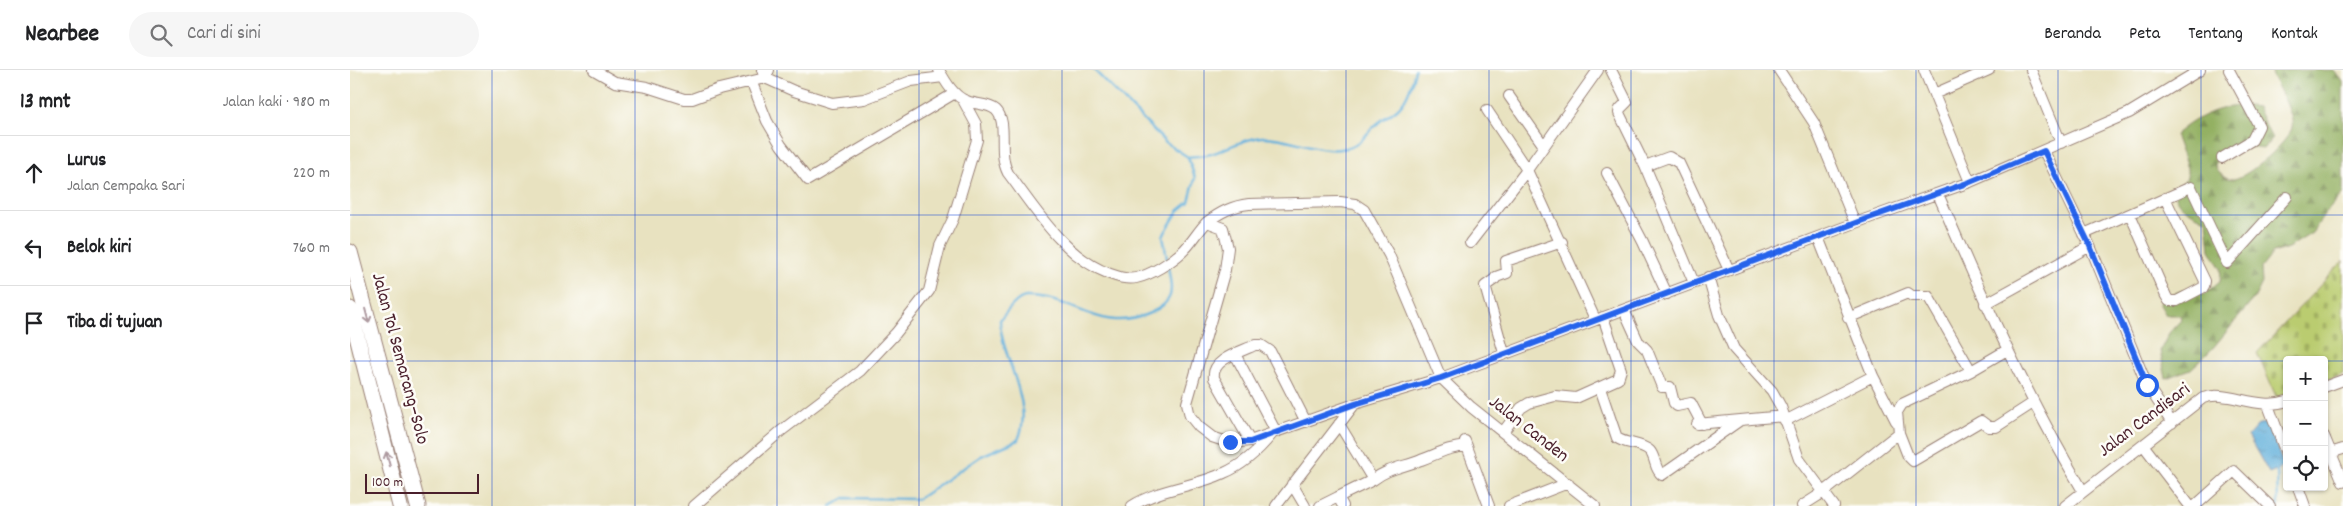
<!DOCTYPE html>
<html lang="id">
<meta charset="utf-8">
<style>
:root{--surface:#fff;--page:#f6f6f6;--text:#202124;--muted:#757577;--line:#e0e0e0}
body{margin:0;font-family:Dekko,sans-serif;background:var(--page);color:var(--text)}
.controls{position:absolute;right:15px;bottom:15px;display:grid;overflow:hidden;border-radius:5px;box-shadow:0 1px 4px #0004}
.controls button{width:45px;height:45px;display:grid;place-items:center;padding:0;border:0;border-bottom:1px solid var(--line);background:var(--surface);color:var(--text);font:25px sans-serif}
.scale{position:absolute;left:15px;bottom:12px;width:114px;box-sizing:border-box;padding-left:5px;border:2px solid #4a1f2b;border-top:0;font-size:14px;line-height:18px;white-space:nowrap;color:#4a1f2b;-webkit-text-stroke:4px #fdfcf7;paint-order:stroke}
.stop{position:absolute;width:15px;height:15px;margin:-11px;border:4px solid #2563eb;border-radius:50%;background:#fff}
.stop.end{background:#2563eb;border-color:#fff;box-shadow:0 1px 5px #0008}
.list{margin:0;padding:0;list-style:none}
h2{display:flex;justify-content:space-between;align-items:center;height:65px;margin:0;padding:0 20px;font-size:21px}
h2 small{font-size:16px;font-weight:400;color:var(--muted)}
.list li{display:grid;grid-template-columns:32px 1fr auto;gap:15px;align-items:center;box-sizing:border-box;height:75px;padding:0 20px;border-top:1px solid var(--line)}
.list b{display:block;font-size:19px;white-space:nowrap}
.list p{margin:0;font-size:16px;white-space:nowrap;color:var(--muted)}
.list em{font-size:16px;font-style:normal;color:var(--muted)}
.icon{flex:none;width:28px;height:28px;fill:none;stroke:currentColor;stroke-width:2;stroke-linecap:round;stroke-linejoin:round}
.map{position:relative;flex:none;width:1993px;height:436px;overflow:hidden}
header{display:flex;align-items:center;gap:30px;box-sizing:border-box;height:70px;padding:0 25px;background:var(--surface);border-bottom:1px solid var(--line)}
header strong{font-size:24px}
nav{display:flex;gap:28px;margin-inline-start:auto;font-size:18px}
.search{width:350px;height:45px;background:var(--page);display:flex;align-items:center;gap:12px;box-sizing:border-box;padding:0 18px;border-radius:28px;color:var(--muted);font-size:19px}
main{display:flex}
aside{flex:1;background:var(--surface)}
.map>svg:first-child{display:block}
.forest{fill:url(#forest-firs);stroke:#6e6846}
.cemetery{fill:url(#cemetery-stones);stroke:#82764d}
.water{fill:url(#water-ripples);stroke:#566884}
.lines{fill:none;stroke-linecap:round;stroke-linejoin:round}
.stream{stroke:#62b0dc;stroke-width:2.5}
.minor-casing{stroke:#998076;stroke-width:12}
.highway-casing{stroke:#998076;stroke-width:17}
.minor{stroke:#fff;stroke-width:10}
.highway{stroke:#fff;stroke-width:15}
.oneway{stroke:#ae9aa0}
.route{stroke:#2563eb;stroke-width:6}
.grid{fill:none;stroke:#1d4ed8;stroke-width:1;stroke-opacity:0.55}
.labels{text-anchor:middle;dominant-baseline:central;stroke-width:5;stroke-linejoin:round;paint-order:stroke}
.street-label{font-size:19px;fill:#4a1f2b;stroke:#fdfcf7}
</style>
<header>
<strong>Nearbee</strong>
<div class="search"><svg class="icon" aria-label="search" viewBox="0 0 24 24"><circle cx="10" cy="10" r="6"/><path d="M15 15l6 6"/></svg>Cari di sini</div>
<nav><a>Beranda</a><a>Peta</a><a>Tentang</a><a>Kontak</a></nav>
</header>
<main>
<aside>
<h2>13 mnt<small>Jalan kaki · 980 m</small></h2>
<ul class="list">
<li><svg class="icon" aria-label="ahead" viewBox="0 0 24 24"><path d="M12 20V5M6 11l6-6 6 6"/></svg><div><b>Lurus</b><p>Jalan Cempaka Sari</p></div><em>220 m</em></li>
<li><svg class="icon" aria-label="left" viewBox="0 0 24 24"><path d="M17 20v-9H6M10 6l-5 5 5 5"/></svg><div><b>Belok kiri</b></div><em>760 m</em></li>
<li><svg class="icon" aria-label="arrive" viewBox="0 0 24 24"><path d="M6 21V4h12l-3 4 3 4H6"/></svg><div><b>Tiba di tujuan</b></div></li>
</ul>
</aside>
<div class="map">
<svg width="1993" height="436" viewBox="0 0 1993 436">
<defs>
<pattern id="forest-firs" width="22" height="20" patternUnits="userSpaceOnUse" patternTransform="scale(1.25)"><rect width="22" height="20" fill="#93b062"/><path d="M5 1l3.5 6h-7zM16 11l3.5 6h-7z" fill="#7a8f51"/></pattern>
<pattern id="cemetery-stones" width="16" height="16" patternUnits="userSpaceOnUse" patternTransform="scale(1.25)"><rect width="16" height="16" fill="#bacc6f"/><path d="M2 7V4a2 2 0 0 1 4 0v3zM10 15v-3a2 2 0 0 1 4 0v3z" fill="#a1af60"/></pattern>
<pattern id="water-ripples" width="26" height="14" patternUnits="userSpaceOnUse" patternTransform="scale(1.25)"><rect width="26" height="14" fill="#62b0dc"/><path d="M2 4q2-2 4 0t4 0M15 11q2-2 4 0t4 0" fill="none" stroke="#538fb3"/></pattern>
</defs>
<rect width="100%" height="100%" fill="#fdfcf7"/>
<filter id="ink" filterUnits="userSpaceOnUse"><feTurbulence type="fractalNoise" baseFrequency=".02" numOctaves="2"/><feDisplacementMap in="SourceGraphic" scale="10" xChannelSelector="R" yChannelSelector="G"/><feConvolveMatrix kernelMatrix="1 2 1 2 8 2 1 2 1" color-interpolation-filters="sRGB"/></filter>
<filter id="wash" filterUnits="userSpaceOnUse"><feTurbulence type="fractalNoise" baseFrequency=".0096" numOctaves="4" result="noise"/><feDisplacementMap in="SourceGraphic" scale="20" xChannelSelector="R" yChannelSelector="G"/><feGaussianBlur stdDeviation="1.12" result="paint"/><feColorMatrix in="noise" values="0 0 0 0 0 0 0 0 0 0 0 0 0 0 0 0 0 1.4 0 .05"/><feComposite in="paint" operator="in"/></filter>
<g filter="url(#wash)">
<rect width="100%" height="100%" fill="#e8e2c0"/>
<path class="forest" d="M 1924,0 L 1984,0 L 1993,12 L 1993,123 L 1975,144 L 1962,163 L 1938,178 L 1923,183 L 1911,198 L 1912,213 L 1904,229 L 1862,279 L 1841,299 L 1816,308 L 1810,281 L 1819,263 L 1831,250 L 1830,245 L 1816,245 L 1809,233 C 1824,223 1838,214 1854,224 L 1870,211 L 1871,199 L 1860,180 L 1857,151 C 1837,140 1811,131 1837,108 L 1837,98 L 1825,65 C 1848,45 1876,32 1907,37 L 1922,69 L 1913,79 C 1895,76 1868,73 1865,96 C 1869,102 1875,109 1883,109 C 1897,108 1940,71 1942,57 C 1945,45 1927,16 1921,4 Z"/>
<path class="cemetery" d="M 1993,191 L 1993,304 L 1974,312 L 1974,290 L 1937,290 L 1937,327 L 1928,331 L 1907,283 Z"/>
<path class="water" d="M 1918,353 L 1934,397 L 1919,403 L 1898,366 L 1909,354 Z"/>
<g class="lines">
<path class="stream" d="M 744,0 L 816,73 L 838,87 C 846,86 856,86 864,83 C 880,77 894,69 911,67 C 941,65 976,89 1005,75 C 1014,70 1019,60 1027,54 C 1033,48 1042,44 1048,38 C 1058,29 1062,13 1065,0
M 817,189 L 813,166 L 828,141 L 839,132 L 845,108 L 838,87
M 1927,400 L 1928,436
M 481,436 L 495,428 L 568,429 L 631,386 L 668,370 C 685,331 651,289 650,250 C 656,243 666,228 676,227 C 726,226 749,266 800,243 C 826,231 822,221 818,197"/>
</g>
</g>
<g filter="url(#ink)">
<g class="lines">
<defs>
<path id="minor" d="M 244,0 L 265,12 L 297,17 L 334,29 L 342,29 L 369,19 L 415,8 L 419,0
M 412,0 L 415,8 L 444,21 L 482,33 L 514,29 L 561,11 L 593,7
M 589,0 C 595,11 604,27 617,31 C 626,35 638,33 646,40 C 659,53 647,83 658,103 C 686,140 714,187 760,204 C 768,207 777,210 786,208 C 801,205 821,192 832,182 C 842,173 848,161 857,152 L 873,158 L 878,178 L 875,200 L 837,333 L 840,346 L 849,357 L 862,367 L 880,373 L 900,371 L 1005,334 L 1091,308 L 1516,149 L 1620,112 L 1779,43 L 1850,0
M 1261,0 L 1277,32 L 1270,39 L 1269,43 L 1295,96 L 1344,213
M 1429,0 L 1464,53 L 1505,153
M 1574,0 L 1620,112
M 1681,0 L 1711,73
M 402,13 L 417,51 L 431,75 L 458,110 L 605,23
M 1584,24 L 1639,0
M 1159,26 L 1194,76
M 1137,40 L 1177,100 L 1245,249
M 1694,81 L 1740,176 L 1797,315 L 1822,353
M 1872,88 L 1902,70 L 1909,56 L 1879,0
M 1295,96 L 1319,87 L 1329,93 L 1379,200
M 1257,103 L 1293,172 L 1317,224
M 1588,124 C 1632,226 1676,326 1733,421
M 1780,144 L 1816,226 L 1819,231 L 1827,231 L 1854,217 L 1855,211 L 1815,128
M 857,152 C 871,142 882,136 899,134 L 990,132 L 1005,134 L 1014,140 L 1039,185 L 1091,308 L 1121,337 L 1245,436
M 1734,164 L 1841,117 L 1877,193 L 1937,127
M 1468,167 L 1523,306 L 1546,351
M 1120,173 L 1177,100 L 1248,0
M 1358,207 L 1369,245 L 1384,279 L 1422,321 L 1431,337 L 1449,389 L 1484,436
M 1635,234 L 1740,176
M 1274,240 L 1288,271 L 1297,280 L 1312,317 L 1320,317 L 1324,333 L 1327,336 L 1341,333 L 1352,354
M 1498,248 L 1558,223 L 1562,226 L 1578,226 L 1621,301
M 1154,283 L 1135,216 L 1145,209 L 1146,207 L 1157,203 L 1156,191 L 1212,172
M 885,284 L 926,362
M 1974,317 L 1993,310
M 1250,318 L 1267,368 C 1277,375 1290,372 1300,381 C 1306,388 1304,399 1312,405 L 1389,351
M 1918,335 L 1937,386
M 1435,351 L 1523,306
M 989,354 L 1023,410 L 988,427 L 993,436
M 1347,354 L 1434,346
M 1153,362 L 1171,338 L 1179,333 L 1205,326 L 1226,328 L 1268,309 L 1271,300 L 1253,247
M 1549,363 L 1558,386 L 1563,391 L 1631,351 L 1639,357 L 1646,357 L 1683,333
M 1974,366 L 1993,412
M 900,371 L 864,308 C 861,289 891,282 905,275 L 911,275 L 920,281 L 956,352
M 1115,371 L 1139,436
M 1794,376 L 1840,436
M 1980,383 L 1993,379
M 1023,410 C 1038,398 1054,397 1071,390 C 1090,383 1096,378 1117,376
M 942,414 L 955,436
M 1948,417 L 1955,436
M 344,436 L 431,361 L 510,301 L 546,263 L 579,221 L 590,176 L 603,149 L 627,70 L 626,54 L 613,30
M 782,436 C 810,418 844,417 874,403 C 893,395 909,380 922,364
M 926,436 L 1004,335
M 970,436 L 988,427
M 1159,436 L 1218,413
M 1452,436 L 1474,422 L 1549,363 L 1547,342 L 1552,334 L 1621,301 L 1657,280
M 1715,436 L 1853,328 C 1876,319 1908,341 1937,331
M 1845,436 L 1884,401 L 1920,436"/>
<path id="highway" d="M 0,182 L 68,436
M 0,239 L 50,436"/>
</defs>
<use href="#minor" class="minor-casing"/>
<use href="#highway" class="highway-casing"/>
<use href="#minor" class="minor"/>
<use href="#highway" class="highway"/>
</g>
<defs><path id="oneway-shaft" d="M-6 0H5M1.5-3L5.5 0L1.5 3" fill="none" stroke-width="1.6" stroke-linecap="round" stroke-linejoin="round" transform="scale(1.25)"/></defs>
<g class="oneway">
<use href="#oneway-shaft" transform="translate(17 246) rotate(75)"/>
<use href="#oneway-shaft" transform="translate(38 389) rotate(-105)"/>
</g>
</g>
<g class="lines" filter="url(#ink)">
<path class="route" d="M 880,372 L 900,372 L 1005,334 L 1091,308 L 1516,149 L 1620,112 L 1694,81 L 1740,176 L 1797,315"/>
</g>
<path class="grid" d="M 142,0 L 142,436M 285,0 L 285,436M 427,0 L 427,436M 569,0 L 569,436M 712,0 L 712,436M 854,0 L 854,436M 996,0 L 996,436M 1139,0 L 1139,436M 1281,0 L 1281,436M 1424,0 L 1424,436M 1566,0 L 1566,436M 1708,0 L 1708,436M 1851,0 L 1851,436M 0,145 L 1993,145M 0,291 L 1937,291M 1974,291 L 1993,291"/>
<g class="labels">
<g class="street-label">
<text transform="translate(49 289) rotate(75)">Jalan Tol Semarang–Solo</text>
<text transform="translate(1795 351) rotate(-37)">Jalan Candisari</text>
<text transform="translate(1178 360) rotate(38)">Jalan Canden</text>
</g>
</g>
</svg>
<div class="controls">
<button>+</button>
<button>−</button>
<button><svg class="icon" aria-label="locate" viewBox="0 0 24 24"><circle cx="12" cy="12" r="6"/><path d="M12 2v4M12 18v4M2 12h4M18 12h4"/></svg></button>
</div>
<div class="scale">100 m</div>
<div class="stop" style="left:1797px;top:315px"></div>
<div class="stop end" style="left:880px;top:372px"></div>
</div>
</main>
